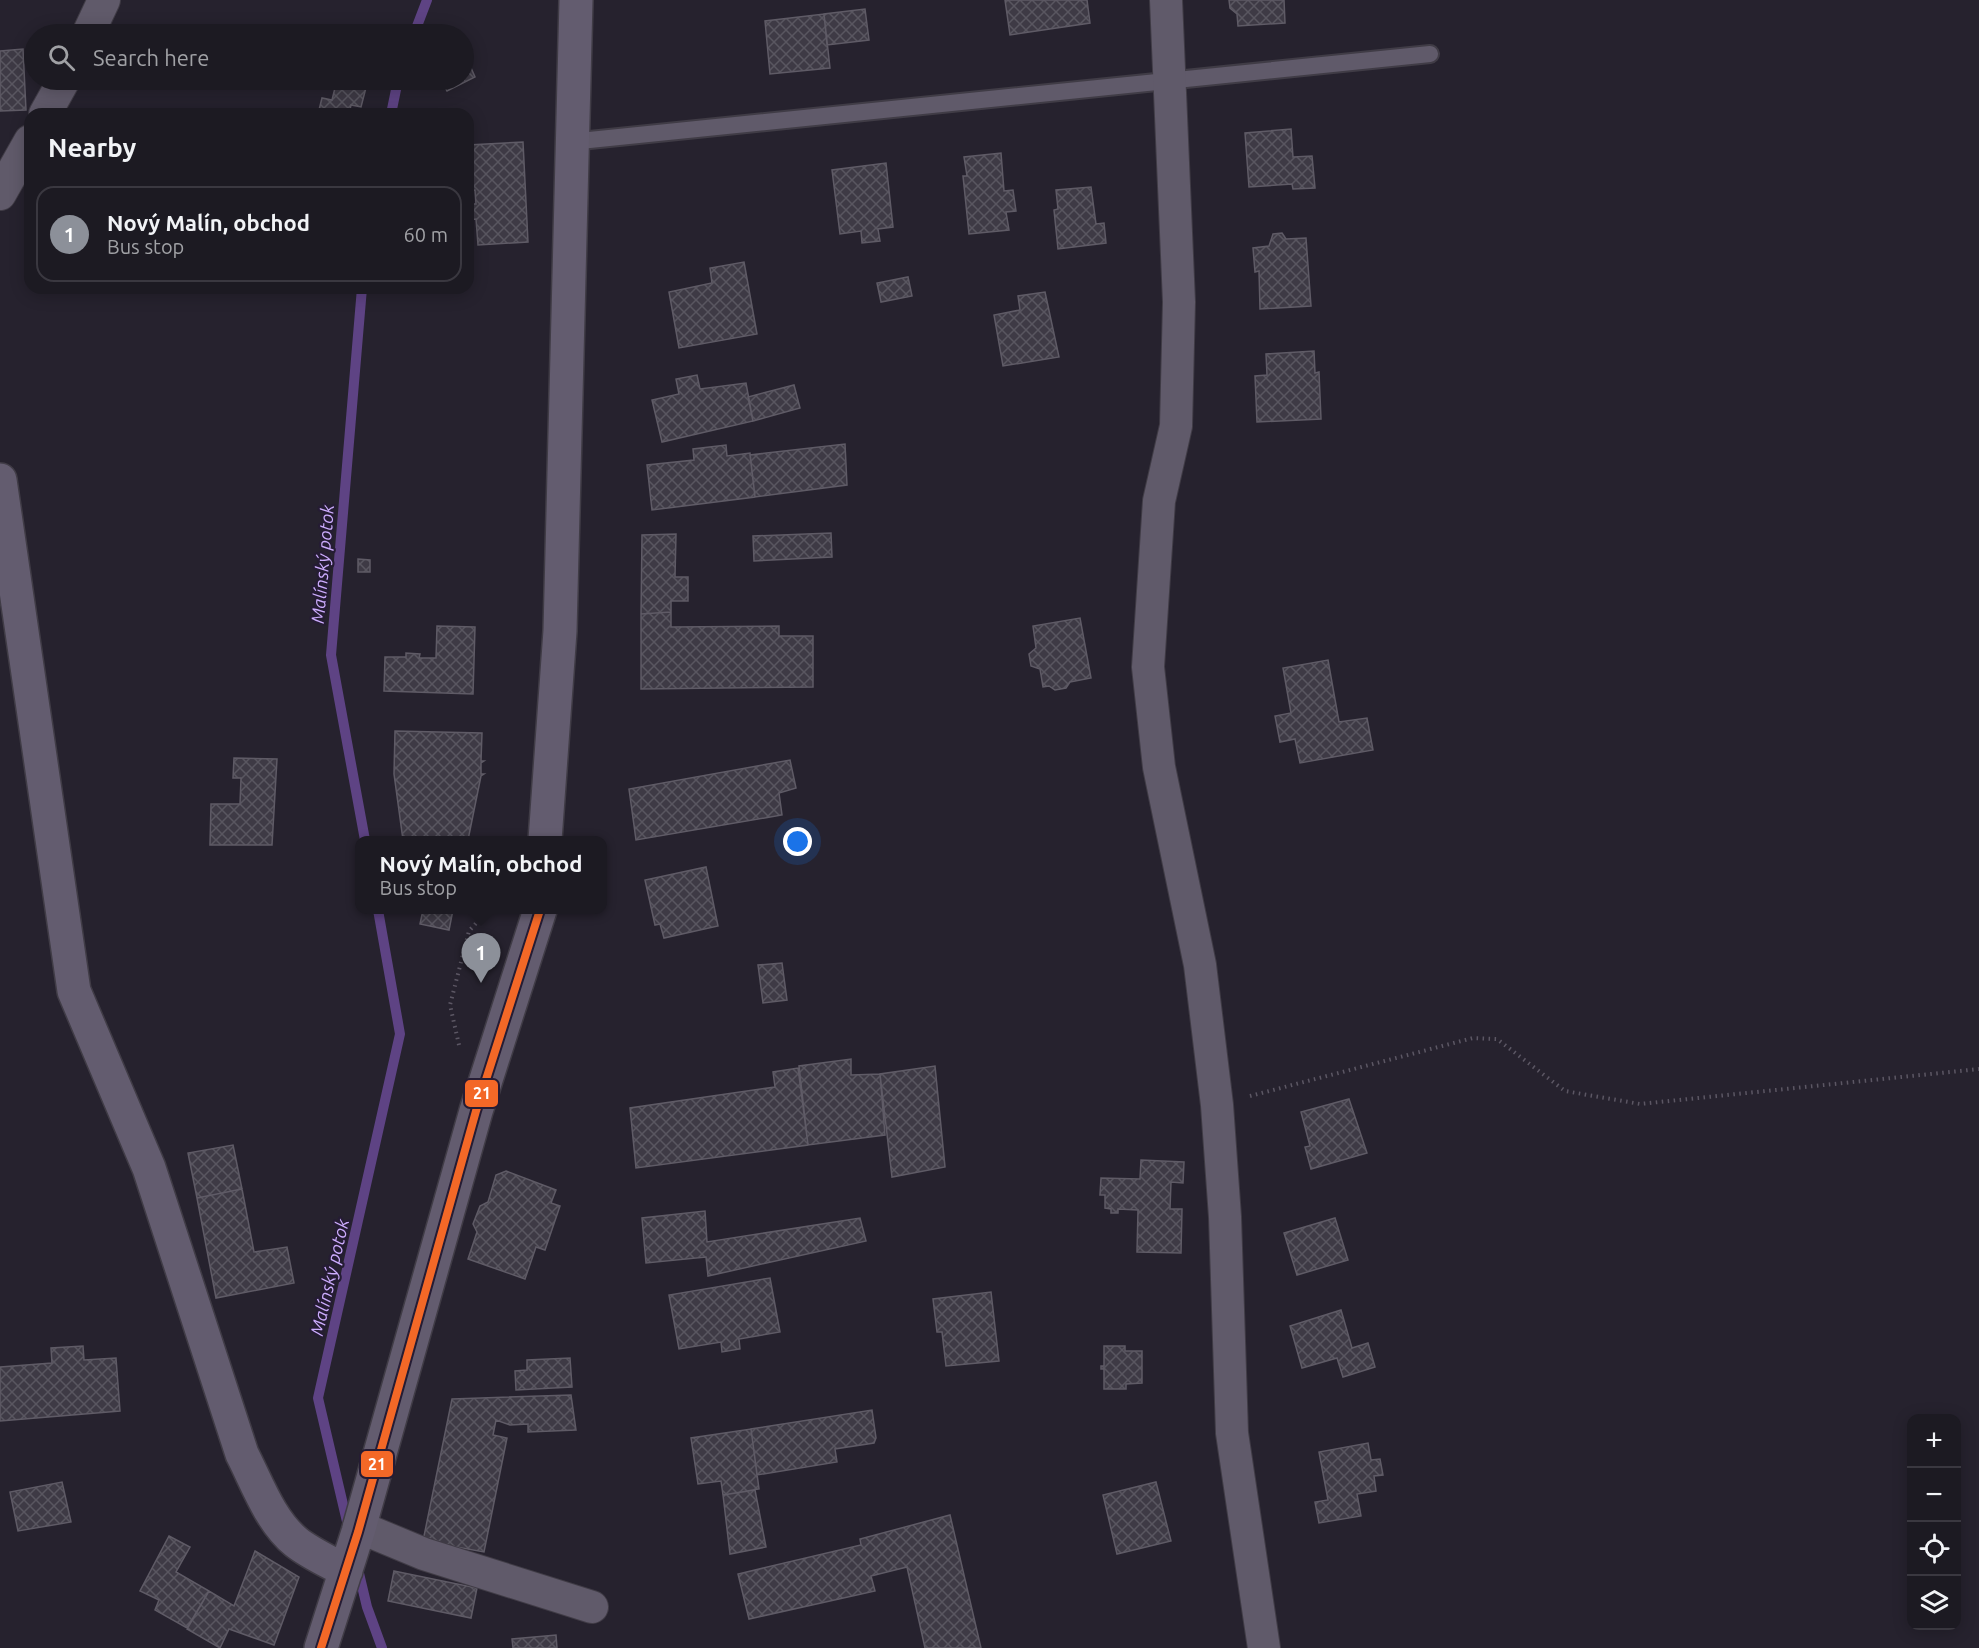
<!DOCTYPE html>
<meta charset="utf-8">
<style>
:root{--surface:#1c1a22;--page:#29272f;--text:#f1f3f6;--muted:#a0a1a5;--line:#3a3840;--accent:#8c9099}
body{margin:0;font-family:Ubuntu,sans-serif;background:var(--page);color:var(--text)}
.controls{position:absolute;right:18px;bottom:18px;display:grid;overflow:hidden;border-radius:12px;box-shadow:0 3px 15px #0003}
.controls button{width:54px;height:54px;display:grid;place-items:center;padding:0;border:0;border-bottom:2px solid var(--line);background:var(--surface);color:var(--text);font:30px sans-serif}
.you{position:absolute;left:798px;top:842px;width:21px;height:21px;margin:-15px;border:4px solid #fff;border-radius:50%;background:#1a73e8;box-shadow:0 0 0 9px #1a73e833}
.badge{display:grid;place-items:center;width:39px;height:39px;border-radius:50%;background:var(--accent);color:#fff;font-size:20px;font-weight:700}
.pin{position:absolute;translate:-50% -50px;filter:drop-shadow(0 2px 3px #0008)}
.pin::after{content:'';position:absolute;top:32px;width:21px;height:18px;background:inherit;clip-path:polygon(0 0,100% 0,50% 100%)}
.popup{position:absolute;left:355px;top:836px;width:252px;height:78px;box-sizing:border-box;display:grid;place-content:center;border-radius:12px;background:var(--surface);filter:drop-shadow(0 2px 4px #0005);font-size:20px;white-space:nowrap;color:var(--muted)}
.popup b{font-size:22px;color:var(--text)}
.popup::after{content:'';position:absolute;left:50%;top:100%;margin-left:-12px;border:12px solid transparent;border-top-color:var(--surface)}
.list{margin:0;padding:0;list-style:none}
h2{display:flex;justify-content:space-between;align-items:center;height:78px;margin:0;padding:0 24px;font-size:26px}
h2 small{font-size:20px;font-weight:400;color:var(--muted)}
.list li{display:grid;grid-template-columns:39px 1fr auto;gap:18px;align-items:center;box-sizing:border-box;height:96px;margin:0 12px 12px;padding:0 12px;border:2px solid var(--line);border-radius:18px}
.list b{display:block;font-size:22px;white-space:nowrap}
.list p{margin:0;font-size:20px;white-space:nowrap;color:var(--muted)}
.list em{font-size:20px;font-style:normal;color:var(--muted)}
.icon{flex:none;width:33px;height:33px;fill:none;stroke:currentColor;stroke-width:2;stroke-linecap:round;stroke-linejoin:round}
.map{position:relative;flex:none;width:1979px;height:1648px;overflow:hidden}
.search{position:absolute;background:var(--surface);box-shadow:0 3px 15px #0003;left:24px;top:24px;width:450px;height:66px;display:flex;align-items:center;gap:15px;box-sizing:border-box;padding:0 21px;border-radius:33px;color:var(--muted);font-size:22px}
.panel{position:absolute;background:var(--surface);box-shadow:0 3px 15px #0003;left:24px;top:108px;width:450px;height:186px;border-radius:18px}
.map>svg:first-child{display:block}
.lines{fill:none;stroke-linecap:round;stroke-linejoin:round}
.stream{stroke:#5e4384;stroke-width:10}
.building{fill:url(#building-cross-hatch);stroke:#5f5b66;stroke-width:1.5}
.lane-casing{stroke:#403c46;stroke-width:20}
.street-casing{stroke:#403c46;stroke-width:34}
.secondary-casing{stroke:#403c46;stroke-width:36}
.path{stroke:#5c5764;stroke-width:4;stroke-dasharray:1.5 4.5;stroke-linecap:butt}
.lane{stroke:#605a6a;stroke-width:16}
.street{stroke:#605a6a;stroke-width:32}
.secondary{stroke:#635c6f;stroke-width:33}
.bus-1-casing{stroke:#251c34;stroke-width:12}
.bus-1{stroke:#f36827;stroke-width:8}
.labels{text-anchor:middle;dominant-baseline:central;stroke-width:4.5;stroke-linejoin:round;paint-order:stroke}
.water-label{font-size:18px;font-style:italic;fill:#ccacfd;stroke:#251c34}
.line-badge{stroke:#251c34;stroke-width:2}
.badge-label{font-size:16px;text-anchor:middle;font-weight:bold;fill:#fff}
</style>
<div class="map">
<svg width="1979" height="1648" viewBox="0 0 1979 1648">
<defs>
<pattern id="building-cross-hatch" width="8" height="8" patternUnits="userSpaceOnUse" patternTransform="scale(1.5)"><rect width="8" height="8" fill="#3e3a45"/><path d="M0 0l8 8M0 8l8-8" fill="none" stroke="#595660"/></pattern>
</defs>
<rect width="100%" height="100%" fill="#26222e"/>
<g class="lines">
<path class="stream" d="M 414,34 L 427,0
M 391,114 L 398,80
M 362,288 L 331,655 L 365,840
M 349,1530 L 318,1398 L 400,1034 L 378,910
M 357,1565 L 367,1607 L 382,1648"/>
</g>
<path class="building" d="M 1005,0 L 1087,0 L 1090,23 L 1010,35 Z
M 1229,0 L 1284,0 L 1285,23 L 1238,26 L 1237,14 L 1230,8 Z
M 865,9 L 869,40 L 827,45 L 824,14 Z
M 824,14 L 830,68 L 770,74 L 765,21 Z
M 23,49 L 26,110 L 0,111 L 0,51 Z
M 464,52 L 475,77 L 447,91 L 441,80 L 464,80 Z
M 337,80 L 368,80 L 361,107 L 351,105 L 349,114 L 318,114 L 322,98 L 332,100 Z
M 1291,129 L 1293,157 L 1312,156 L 1315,188 L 1293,189 L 1292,184 L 1249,187 L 1245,133 Z
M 523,142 L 528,242 L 478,245 L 476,219 L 468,220 L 468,204 L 476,204 L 475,190 L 468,191 L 468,145 Z
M 1001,153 L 1004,191 L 1013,190 L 1016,211 L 1006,212 L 1009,230 L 969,234 L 963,176 L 967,176 L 964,157 Z
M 886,163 L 893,227 L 878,229 L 880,241 L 862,243 L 861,231 L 840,234 L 832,170 Z
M 1091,187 L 1096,224 L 1104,223 L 1106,243 L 1058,249 L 1054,210 L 1058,209 L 1056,190 Z
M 1282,233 L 1286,239 L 1306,238 L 1311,306 L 1260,309 L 1259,271 L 1255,272 L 1253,248 L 1269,246 L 1273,234 Z
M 744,262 L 757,334 L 679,348 L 669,292 L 712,283 L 710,268 Z
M 908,277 L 912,296 L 881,302 L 877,283 Z
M 1045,292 L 1059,357 L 1003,366 L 994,315 L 1020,310 L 1018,296 Z
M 1314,351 L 1315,373 L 1319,372 L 1321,419 L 1257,422 L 1255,376 L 1267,375 L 1266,354 Z
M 697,375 L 700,389 L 746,383 L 753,421 L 662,442 L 652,400 L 679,394 L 676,379 Z
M 794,385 L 800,408 L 753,421 L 748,397 Z
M 845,444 L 847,485 L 755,497 L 750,455 Z
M 726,445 L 727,456 L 750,453 L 755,497 L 652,510 L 647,465 L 694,460 L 693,449 Z
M 831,533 L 832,557 L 754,561 L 753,536 Z
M 676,534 L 675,577 L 688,577 L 688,601 L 671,601 L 671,612 L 641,614 L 642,535 Z
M 358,559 L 370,560 L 370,572 L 358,572 Z
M 671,612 L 671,627 L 779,626 L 779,636 L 813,636 L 813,687 L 641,689 L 641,614 Z
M 1080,618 L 1091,678 L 1070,682 L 1066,688 L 1055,690 L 1049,686 L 1043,687 L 1040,669 L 1031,666 L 1029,654 L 1036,648 L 1033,626 Z
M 437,626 L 475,627 L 473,694 L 384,691 L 385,657 L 406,657 L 406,653 L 420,654 L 419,658 L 436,658 Z
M 1328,660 L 1339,722 L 1367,718 L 1373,750 L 1300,763 L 1295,739 L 1280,742 L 1275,716 L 1291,713 L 1283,668 Z
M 395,731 L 482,733 L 481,761 L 484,761 L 481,763 L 481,774 L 484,774 L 481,776 L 468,840 L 403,840 L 394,774 Z
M 234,758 L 277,759 L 272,845 L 210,845 L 211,804 L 240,804 L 241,778 L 233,778 Z
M 790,760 L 796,788 L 779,793 L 782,815 L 636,840 L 629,789 Z
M 706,867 L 718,926 L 664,938 L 660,924 L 655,925 L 645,880 Z
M 423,910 L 453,910 L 449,930 L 420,924 Z
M 782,963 L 787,1000 L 763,1003 L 758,965 Z
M 851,1059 L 851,1075 L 880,1074 L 885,1135 L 808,1145 L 799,1066 Z
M 935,1066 L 945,1167 L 892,1177 L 880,1074 Z
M 798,1068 L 808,1145 L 636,1168 L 630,1108 L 775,1087 L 773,1072 Z
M 1349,1099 L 1367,1153 L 1311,1169 L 1305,1147 L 1310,1146 L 1301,1112 Z
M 233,1145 L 242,1189 L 197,1198 L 188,1153 Z
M 1141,1160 L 1184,1162 L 1183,1183 L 1171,1182 L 1170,1209 L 1182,1209 L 1181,1253 L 1137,1252 L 1138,1210 L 1118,1209 L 1118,1213 L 1111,1213 L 1111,1209 L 1105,1208 L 1105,1195 L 1100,1195 L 1101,1178 L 1140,1179 Z
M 506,1171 L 556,1190 L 551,1203 L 560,1206 L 545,1250 L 536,1247 L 525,1279 L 468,1259 L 477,1232 L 473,1224 L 480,1206 L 488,1202 L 496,1175 Z
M 242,1189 L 254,1252 L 287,1247 L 294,1283 L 216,1298 L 197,1198 Z
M 705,1211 L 707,1242 L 860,1218 L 866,1241 L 708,1276 L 706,1257 L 646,1263 L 642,1218 Z
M 1335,1218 L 1348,1260 L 1297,1275 L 1284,1233 Z
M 770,1278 L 780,1332 L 739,1339 L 740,1349 L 722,1352 L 721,1342 L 679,1349 L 669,1295 Z
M 991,1292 L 999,1361 L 946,1366 L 942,1332 L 937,1332 L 933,1299 Z
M 1341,1310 L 1352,1348 L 1368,1343 L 1375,1367 L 1343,1377 L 1337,1358 L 1302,1368 L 1290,1326 Z
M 83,1346 L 84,1360 L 116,1358 L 120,1411 L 0,1421 L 0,1367 L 52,1363 L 51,1348 Z
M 1104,1346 L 1125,1346 L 1125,1351 L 1142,1351 L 1142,1383 L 1126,1384 L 1126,1389 L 1104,1389 L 1104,1369 L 1101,1369 L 1101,1366 L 1104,1366 Z
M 570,1358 L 572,1387 L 516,1390 L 515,1371 L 527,1370 L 527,1360 Z
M 571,1395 L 576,1430 L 528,1432 L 528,1424 L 510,1425 L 496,1420 L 493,1435 L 507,1438 L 484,1552 L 423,1541 L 452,1399 Z
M 872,1410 L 876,1438 L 874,1443 L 835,1449 L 837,1462 L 757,1475 L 751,1429 Z
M 751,1429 L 759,1489 L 723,1495 L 721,1481 L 698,1484 L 691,1438 Z
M 1368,1443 L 1371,1460 L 1380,1459 L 1383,1475 L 1374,1476 L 1376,1491 L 1357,1494 L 1361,1516 L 1319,1523 L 1315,1502 L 1328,1500 L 1319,1452 Z
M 62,1482 L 71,1522 L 18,1531 L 10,1492 Z
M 1156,1482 L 1171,1541 L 1117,1554 L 1103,1495 Z
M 755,1490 L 766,1547 L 730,1554 L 723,1495 Z
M 950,1515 L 981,1648 L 925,1648 L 907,1567 L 871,1576 L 875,1591 L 749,1619 L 738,1574 L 861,1545 L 860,1539 Z
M 169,1536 L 190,1547 L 176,1572 L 209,1591 L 187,1628 L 155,1610 L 159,1600 L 140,1591 Z
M 255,1551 L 299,1577 L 274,1645 L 229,1629 L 220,1648 L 187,1629 L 209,1591 L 234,1606 Z
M 394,1571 L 477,1588 L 471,1618 L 388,1601 Z
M 556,1635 L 557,1648 L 513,1648 L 512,1639 Z"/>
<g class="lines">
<defs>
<path id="lane" d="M 570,142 L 1430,54"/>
<path id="street" d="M 1166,0 L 1179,302 L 1176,426 L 1159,501 L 1148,667 L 1159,767 L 1200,965 L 1217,1105 L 1225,1217 L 1232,1433 L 1264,1648
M 88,34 L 104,0
M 45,114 L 64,80
M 0,194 L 30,141
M 359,1527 L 424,1554 L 592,1607"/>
<path id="secondary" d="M 0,480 L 74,991 L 149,1168 L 242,1454 C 257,1483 270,1521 296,1542 C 311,1554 330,1562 346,1571
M 545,840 L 560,631 L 576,0
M 321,1648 L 358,1532 L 476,1111 L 540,910"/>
</defs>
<use href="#lane" class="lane-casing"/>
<use href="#street" class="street-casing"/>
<use href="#secondary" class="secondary-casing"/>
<path class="path" d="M 459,1045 L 450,1005 L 469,931 L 488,910
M 1250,1096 L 1473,1038 L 1497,1039 L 1565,1091 L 1640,1104 L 1979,1069"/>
<use href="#lane" class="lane"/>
<use href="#street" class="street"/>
<use href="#secondary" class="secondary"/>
<defs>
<path id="bus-1" d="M 321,1648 L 358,1532 L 476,1111 L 540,910"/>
</defs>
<use href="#bus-1" class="bus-1-casing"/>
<use href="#bus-1" class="bus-1"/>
</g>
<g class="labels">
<g class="water-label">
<text transform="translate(322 564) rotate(-85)">Malínský potok</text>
<text transform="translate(329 1277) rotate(-77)">Malínský potok</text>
</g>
</g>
<g class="line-badge">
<rect x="464" y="1079" width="35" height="29" rx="6" fill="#f36827"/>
<rect x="360" y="1450" width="34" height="28" rx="6" fill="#f36827"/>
</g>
<g class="badge-label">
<text x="482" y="1099">21</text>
<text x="377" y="1470">21</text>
</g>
</svg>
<div class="controls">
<button>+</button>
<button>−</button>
<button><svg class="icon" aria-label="locate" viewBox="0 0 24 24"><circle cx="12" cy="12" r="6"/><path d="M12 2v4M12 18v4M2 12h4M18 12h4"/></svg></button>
<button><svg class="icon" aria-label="layers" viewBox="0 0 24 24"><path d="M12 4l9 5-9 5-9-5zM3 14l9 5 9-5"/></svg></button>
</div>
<div class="you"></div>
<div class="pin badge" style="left:481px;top:983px">1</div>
<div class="popup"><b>Nový Malín, obchod</b>Bus stop</div>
<div class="search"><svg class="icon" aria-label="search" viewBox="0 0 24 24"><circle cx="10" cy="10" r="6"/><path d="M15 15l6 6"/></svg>Search here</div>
<section class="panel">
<h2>Nearby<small></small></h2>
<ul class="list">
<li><span class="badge">1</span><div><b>Nový Malín, obchod</b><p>Bus stop</p></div><em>60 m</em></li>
</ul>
</section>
</div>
